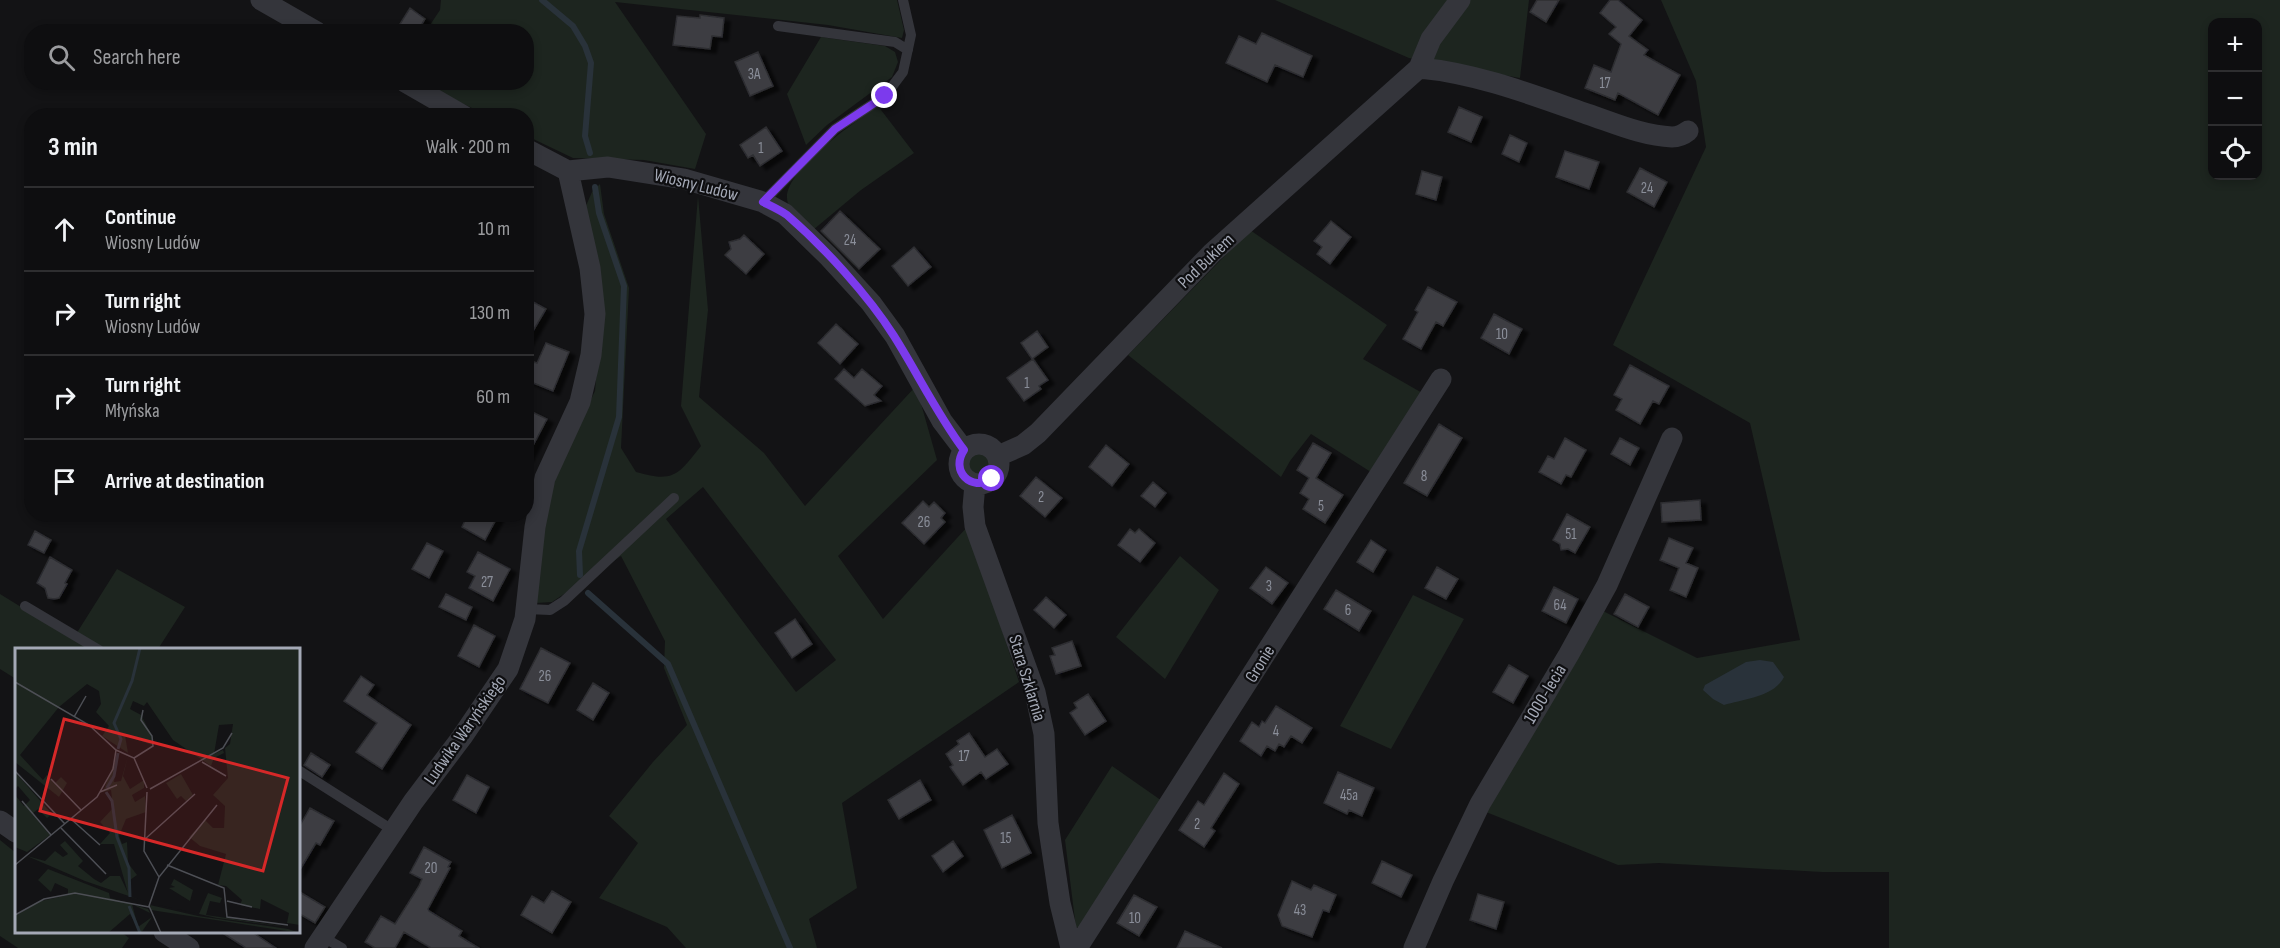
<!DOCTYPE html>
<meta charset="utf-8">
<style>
:root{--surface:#0e0e10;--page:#1c1c1e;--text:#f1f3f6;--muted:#9b9c9f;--line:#2e2e30}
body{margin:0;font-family:"Sofia Sans Condensed",sans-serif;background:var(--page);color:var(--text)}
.controls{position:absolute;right:18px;top:18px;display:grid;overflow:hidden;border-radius:12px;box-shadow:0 3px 9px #0003}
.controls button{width:54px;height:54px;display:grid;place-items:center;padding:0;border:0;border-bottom:2px solid var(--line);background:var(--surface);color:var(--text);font:30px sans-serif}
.stop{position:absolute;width:18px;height:18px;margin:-14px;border:4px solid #7c3aed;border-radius:50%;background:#fff}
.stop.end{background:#7c3aed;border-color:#fff;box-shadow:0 2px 6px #0008}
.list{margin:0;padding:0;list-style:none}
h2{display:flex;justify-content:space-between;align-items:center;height:78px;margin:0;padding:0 24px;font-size:26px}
h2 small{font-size:20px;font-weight:400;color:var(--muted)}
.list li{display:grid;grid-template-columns:39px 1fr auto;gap:18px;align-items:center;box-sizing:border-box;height:84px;padding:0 24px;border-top:2px solid var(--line)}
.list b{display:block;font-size:22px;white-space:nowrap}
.list p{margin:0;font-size:20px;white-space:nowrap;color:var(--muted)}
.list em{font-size:20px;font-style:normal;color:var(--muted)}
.icon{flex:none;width:33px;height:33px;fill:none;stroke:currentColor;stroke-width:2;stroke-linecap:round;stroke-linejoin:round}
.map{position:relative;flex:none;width:2280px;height:948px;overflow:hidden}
.search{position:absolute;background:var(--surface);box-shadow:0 3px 9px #0003;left:24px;top:24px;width:510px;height:66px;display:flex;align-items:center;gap:15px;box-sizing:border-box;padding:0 21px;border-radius:24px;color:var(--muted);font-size:22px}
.panel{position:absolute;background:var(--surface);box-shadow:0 3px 9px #0003;left:24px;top:108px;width:510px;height:414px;border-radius:24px}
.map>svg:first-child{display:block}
.green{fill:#1d251f;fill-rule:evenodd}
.water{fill:#29323a}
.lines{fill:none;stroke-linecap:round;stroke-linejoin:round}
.stream{stroke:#29323a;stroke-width:6}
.building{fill:#3d3e42;stroke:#2d2d31;stroke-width:1.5;filter:url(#shadow)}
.lane{stroke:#34353b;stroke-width:10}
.street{stroke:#34353b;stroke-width:21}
.route{stroke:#7c3aed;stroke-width:8}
.labels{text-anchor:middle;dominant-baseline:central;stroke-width:4.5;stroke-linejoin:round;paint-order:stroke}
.number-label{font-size:15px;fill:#8a8e99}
.street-label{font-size:18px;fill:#a4a9b6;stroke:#0e0e10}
.inset-river{fill:none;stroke:#29323a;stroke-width:3}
.inset-road{fill:none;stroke:#4d4f55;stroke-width:1.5}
.view{fill:#d62828;fill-opacity:0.15;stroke:#d62828;stroke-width:3}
.inset-edge{fill:none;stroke:#a4a9b6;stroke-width:3}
</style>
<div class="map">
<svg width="2280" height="948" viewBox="0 0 2280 948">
<defs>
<filter id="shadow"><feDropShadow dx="6" dy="4" stdDeviation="1.5" flood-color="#0009"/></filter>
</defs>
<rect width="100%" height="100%" fill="#131315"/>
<path class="green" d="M 441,0 L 897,0 L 904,30 L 902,38 L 828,25 L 615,2 L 706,134 L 695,169 L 644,160 L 573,158 L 527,136 L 526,116 L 486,115 L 421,83 L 526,82 L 526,32 L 426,31 L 440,10 Z
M 1275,0 L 1529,0 L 1520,78 L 1409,58 Z
M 1661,0 L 2280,0 L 2280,948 L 1889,948 L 1889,872 L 1822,872 L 1659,863 L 1618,865 L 1486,812 L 1603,611 L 1697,658 L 1800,640 L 1750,423 L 1613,345 L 1706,147 L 1696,81 ZM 2212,22 L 2258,22 L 2258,176 L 2212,176 Z
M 821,37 L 885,46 L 895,52 L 898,62 L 892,77 L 827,125 L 806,145 L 787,94 Z
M 878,106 L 914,153 L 861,190 L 813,230 C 804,222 787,210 787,198 C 786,169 856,121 878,106 Z
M 600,184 L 604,214 L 629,288 L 621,448 L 636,472 C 674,483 678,475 701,446 L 681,406 L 698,196 L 708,310 L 699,397 L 764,453 L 805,506 L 916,386 L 937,460 L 838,556 L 883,619 L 968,526 L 1019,682 L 842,803 L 857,888 L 809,919 L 817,948 L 686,948 L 667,927 L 599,898 L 638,843 L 609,816 L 653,762 L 687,725 L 664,668 L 665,641 L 621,556 L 552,602 L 536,603 L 541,534 L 558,468 L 595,391 L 602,309 L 585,208 L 592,192 ZM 703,487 L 836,660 L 796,692 L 666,519 Z
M 1250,230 L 1387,325 L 1363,359 L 1424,394 L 1374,474 L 1311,434 L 1290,461 L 1281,477 L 1128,355 Z
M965 463a13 13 0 1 1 26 0a13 13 0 1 1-26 0Z
M 1180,556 L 1219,590 L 1165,679 L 1116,637 Z
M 117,569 L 185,607 L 158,649 L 16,650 L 16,679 L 0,669 L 0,594 L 73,639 Z
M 1413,595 L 1464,619 L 1391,749 L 1340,726 Z
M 1112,766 L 1165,803 L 1085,925 L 1076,928 L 1065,840 Z
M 0,840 L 16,853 L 16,932 L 121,932 L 129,938 L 122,948 L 18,948 L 0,936 Z"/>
<path class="water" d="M 1760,660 L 1773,662 L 1784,677 C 1774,697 1743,699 1724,705 L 1713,699 L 1703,690 L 1705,685 L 1746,662 Z"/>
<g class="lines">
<path class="stream" d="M 542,0 L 573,26 L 585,46 L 591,63 L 585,136 L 590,153
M 580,575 L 579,551 L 619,417 L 624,286 L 599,213 L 595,187
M 588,593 L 668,664 L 790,948"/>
</g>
<path class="building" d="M 1537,0 L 1559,0 L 1546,22 L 1530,12 Z
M 1610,0 L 1618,0 L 1642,20 L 1629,36 L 1648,50 L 1644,55 L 1680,75 L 1658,115 L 1618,93 L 1615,100 L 1585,88 L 1594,65 L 1611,72 L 1621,44 L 1609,34 L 1616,27 L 1600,13 Z
M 410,8 L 425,19 L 417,32 L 395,32 Z
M 700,15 L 724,18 L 722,37 L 712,36 L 710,49 L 673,45 L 677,16 L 700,18 Z
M 1262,33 L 1312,56 L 1303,77 L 1275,65 L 1267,82 L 1226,63 L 1239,36 L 1256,44 Z
M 758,52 L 773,86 L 750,96 L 735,62 Z
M 1459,107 L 1482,117 L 1471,142 L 1448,132 Z
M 766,127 L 782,151 L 760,166 L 753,155 L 748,158 L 740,145 Z
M 1510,135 L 1527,143 L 1519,162 L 1502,154 Z
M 1565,151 L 1599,162 L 1589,189 L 1556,177 Z
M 1640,168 L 1667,182 L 1654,207 L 1627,192 Z
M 1422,171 L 1442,177 L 1436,200 L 1416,194 Z
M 840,211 L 880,249 L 859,269 L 821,231 Z
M 1331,221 L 1351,237 L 1330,264 L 1317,254 L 1322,247 L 1314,241 Z
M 744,235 L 764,254 L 746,274 L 725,255 L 731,249 L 729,242 L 740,239 Z
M 914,247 L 931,267 L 908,286 L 892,266 Z
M 1428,287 L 1457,302 L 1443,326 L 1436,322 L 1421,349 L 1403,339 L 1418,312 L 1415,310 Z
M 526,298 L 546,309 L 526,343 Z
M 1494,314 L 1522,329 L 1509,354 L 1481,338 Z
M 836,324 L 858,344 L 840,364 L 818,343 Z
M 1037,331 L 1048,347 L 1032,359 L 1021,343 Z
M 546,343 L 569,352 L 553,391 L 526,380 L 534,362 L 537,363 Z
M 1033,359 L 1048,380 L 1039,386 L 1041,389 L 1024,401 L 1007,378 Z
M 1630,365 L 1669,386 L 1659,404 L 1653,401 L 1640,424 L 1616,410 L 1622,399 L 1614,395 Z
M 844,369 L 854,378 L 862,369 L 882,386 L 874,395 L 881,401 L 865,406 L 835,379 Z
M 526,409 L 547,419 L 526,459 Z
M 1439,424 L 1462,438 L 1427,496 L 1404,483 Z
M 1565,438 L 1586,450 L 1571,477 L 1566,475 L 1561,484 L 1539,472 L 1548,456 L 1554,459 Z
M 1620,438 L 1639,448 L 1630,465 L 1611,454 Z
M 1313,443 L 1331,453 L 1316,478 L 1343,495 L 1325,523 L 1303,509 L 1309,499 L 1300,493 L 1309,478 L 1297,470 Z
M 1106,445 L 1129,464 L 1112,486 L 1089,467 Z
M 1036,477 L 1062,498 L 1045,517 L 1020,496 Z
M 1153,482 L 1166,493 L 1155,507 L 1141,496 Z
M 1700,500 L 1701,520 L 1662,522 L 1661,503 Z
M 923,501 L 929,507 L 934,502 L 945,513 L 941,518 L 945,522 L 924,544 L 902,523 Z
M 468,514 L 499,514 L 485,540 L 462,527 Z
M 1567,514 L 1590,527 L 1575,553 L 1568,549 L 1561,550 L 1560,544 L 1553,540 Z
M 1130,529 L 1135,533 L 1139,529 L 1155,543 L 1140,562 L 1118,545 Z
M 35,531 L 51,540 L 44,553 L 28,545 Z
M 1669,538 L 1693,548 L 1686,563 L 1698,568 L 1686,597 L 1670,590 L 1679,568 L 1660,560 Z
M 1371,540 L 1386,550 L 1373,572 L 1357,562 Z
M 427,543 L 443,551 L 429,578 L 412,569 Z
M 478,552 L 510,569 L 493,601 L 469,588 L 475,576 L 467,572 Z
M 50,557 L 72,570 L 65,583 L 67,584 L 59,598 L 54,599 L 48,598 L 45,588 L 37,583 Z
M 1266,567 L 1288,583 L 1272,604 L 1250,588 Z
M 1437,567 L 1458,579 L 1446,599 L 1425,588 Z
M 1554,587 L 1578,599 L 1566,623 L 1542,611 Z
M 1336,590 L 1371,611 L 1359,631 L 1324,609 Z
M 446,594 L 472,607 L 466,620 L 439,607 Z
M 1625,594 L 1649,607 L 1638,627 L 1614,614 Z
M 1046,597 L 1066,615 L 1054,628 L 1034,610 Z
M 795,619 L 812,644 L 792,658 L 775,633 Z
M 474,625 L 495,636 L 479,667 L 458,656 Z
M 1072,641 L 1081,666 L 1056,674 L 1050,656 L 1055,655 L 1052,648 Z
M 541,648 L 570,663 L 548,703 L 520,689 Z
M 1509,665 L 1528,676 L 1513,703 L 1493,692 Z
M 361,676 L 374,685 L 367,695 L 411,725 L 382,769 L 356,752 L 377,723 L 344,701 Z
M 593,683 L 609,693 L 593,720 L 577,710 Z
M 1088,694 L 1106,721 L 1085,735 L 1070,713 L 1077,708 L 1074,703 Z
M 1276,706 L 1312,728 L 1302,743 L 1291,736 L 1284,747 L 1279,744 L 1275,751 L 1267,746 L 1261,756 L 1240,741 L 1252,722 L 1259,727 L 1262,721 L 1265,723 Z
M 969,733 L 985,757 L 997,749 L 1008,764 L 986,779 L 981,772 L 963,785 L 950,767 L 953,765 L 946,754 L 959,744 L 957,741 Z
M 311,753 L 330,765 L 322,777 L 304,765 Z
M 1338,772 L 1374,788 L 1362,816 L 1349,810 L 1347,814 L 1324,803 Z
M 1224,773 L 1239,784 L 1211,828 L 1215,831 L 1204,847 L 1179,830 L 1198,801 L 1204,805 Z
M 467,775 L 489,787 L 476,813 L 453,800 Z
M 920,780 L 931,800 L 899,819 L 888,800 Z
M 310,808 L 334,821 L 320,845 L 316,843 L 298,873 L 298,829 Z
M 1012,815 L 1031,853 L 1002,868 L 984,830 Z
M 953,841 L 963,856 L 943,872 L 932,856 Z
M 424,847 L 451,862 L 448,867 L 450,868 L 428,909 L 429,911 L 462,931 L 459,936 L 479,948 L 431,948 L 404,932 L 395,948 L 375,948 L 365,942 L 381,916 L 395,924 L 419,886 L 422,879 L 410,873 Z
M 1382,861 L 1412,875 L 1401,897 L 1372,883 Z
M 1292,881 L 1311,890 L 1314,885 L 1336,895 L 1329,912 L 1323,910 L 1312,937 L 1282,926 L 1278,915 Z
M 298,891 L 325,907 L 315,923 L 298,913 Z
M 552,891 L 571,902 L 552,933 L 521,915 L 532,896 L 544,903 Z
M 1478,894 L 1504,902 L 1496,929 L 1470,920 Z
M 1134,895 L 1157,907 L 1139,936 L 1117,923 Z
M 1185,931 L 1222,948 L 1177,948 Z
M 221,932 L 252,932 L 276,948 L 246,948 Z"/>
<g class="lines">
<path class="lane" d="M 778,26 L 895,42 L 908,50
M 763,202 L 835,129 L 885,96 L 903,72 L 911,35 L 903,0
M 25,606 L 99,650
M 527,609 L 550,610 L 564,601 L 674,498
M 298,770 L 394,831
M 323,937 L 342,948"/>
<path class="street" d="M 261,0 L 317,32
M 1419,68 C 1476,73 1533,95 1587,114 C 1614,123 1643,136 1672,137 C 1679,137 1683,135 1688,131
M 405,82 L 464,116
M 526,149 L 568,171 L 608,167 L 684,179 L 763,202 L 785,214 L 828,256 L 871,303 L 895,336 L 942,421 L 964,450
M959 464a20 20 0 1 1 40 0a20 20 0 1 1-40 0Z
M 998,456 L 1023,445 L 1038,433 L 1212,253 L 1419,68 L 1431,39 L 1460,0
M 975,484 L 973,507 L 975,526 L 1035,692 L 1044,734 L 1048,823 L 1060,903 L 1071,948
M 0,821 L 16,832
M 164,932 L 189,948
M 315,948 L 413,802 L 462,737 L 508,669 L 525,619 L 535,527 L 545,478 L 580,402 L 591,355 L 595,314 L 590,268 L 568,171
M 1077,948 L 1441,379
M 1414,948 L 1443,881 L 1480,804 L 1569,654 L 1607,585 L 1672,438"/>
</g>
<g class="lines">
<path class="route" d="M 885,96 L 835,129 L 763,202 C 771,206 780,210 787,215 C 824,247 868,295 894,336 C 918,374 937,414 964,450 C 950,471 971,492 992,479"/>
</g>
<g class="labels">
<g class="number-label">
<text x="754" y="74">3A</text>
<text x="1605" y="83">17</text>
<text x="761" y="148">1</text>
<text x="1647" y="188">24</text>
<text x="850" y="240">24</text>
<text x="1502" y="334">10</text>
<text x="1027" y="383">1</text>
<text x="1424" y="476">8</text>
<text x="1041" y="497">2</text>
<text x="1321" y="506">5</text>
<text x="924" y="522">26</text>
<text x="1571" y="534">51</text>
<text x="487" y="582">27</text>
<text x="1269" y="586">3</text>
<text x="1560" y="605">64</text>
<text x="1348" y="610">6</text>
<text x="545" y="676">26</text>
<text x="1276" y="731">4</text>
<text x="964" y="756">17</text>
<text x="1349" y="795">45a</text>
<text x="1197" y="824">2</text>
<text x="1006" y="838">15</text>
<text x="431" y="868">20</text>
<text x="1300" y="910">43</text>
<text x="1135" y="918">10</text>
</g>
<g class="street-label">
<text transform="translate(696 185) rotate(14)">Wiosny Ludów</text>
<text transform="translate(1206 261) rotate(-44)">Pod Bukiem</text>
<text transform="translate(1260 664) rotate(-58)">Gronie</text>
<text transform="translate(1027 678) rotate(73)">Stara Szklarnia</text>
<text transform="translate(1545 694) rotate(-59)">1000-lecia</text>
<text transform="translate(465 730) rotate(-55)">Ludwika Waryńskiego</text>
</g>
</g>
<g transform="translate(15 648)">
<rect width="285" height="285" fill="#131315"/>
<path d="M 0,0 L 285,0 L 285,277 L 272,275 L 274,265 L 246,251 L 245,261 L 225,257 L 227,252 L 211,238 L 203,237 L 211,206 L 185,198 L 174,189 L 190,172 L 198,180 L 209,180 L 210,158 L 198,147 L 213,130 L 210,100 L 215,96 L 218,76 L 204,77 L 199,106 L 208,102 L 209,105 L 199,110 L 196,118 L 158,92 L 132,54 L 129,58 L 118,53 L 115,61 L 126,67 L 137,88 L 137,97 L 110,87 L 113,105 L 87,88 L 94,78 L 81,64 L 86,56 L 84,43 L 72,36 L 44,59 L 5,107 L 28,132 L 32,127 L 40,135 L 46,129 L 52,135 L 44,149 L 0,114 ZM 103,104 L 99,134 L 106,133 L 113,108 L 108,128 L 115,141 L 129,132 L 129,140 L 117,147 L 120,154 L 130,148 L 131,164 L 111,171 L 104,188 L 107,196 L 112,194 L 113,215 L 122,227 L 115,232 L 116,249 L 134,255 L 70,233 L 12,208 L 30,213 L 40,203 L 48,209 L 53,206 L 45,197 L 50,193 L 68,213 L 63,218 L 79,231 L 86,235 L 95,228 L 105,228 L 113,245 L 99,196 L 85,196 L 95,185 L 85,174 L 98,160 L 96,142 L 88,144 ZM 0,124 L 37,166 L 32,170 L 23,161 L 17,166 L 35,187 L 12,204 L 0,199 L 0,147 L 9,158 L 15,152 L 3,138 L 0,141 ZM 166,126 L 178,147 L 171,153 L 166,148 L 162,151 L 151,135 ZM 33,221 L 94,245 L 95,250 L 133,261 L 135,265 L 117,256 L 123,279 L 137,269 L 126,285 L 115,266 L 93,285 L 0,285 L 0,268 L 26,253 L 53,247 L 53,241 L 40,235 L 36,244 L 23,232 ZM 159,231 L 178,242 L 175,253 L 154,240 L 160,239 L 156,237 ZM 193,245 L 207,250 L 205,255 L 195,253 L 191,267 L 274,279 L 202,270 L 135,255 L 184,266 ZM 135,257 L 183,268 L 273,281 L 285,285 L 136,262 Z" fill="#1d251f"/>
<path class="inset-river" d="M 103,101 L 106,91 L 99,75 L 117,33 L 125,0M 92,140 L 99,128 L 103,105M 91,144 L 97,153 L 102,189 L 114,220 L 115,249M 114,258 L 125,285"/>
<path class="inset-road" d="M 0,34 L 74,77 L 101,102 L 119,110 L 132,140M 59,69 L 71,48M 119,110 L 138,98 L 137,88 L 126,72 L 128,62M 187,114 L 211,128M 0,123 L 50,176M 36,131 L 66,162M 135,141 L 208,100 L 217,85M 85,144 L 102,137M 132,144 L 129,203 L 144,229M 7,153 L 36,187M 56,171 L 85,197M 46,180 L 91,226M 129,192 L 180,146M 0,217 L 82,149 L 98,121 L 101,102M 152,217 L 209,240 L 212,269 L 273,277M 212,253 L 237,259M 0,267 L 29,251 L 60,245 L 134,259M 146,285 L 134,258 L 144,229 L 202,157"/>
<path class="view" d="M 49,71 L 273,130 L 248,223 L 25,163 Z"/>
<rect width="285" height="285" class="inset-edge"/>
</g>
</svg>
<div class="controls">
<button>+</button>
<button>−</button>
<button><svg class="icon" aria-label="locate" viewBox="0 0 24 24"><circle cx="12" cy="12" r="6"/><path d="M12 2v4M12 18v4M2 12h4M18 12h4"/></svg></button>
</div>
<div class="stop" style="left:992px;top:479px"></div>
<div class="stop end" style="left:885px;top:96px"></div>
<div class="search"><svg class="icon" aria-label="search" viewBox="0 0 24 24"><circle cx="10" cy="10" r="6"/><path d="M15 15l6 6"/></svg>Search here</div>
<section class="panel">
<h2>3 min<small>Walk · 200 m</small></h2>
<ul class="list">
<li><svg class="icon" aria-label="ahead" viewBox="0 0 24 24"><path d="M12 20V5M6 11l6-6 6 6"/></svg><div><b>Continue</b><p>Wiosny Ludów</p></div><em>10 m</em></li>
<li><svg class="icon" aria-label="right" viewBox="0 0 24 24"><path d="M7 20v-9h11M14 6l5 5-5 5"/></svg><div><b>Turn right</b><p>Wiosny Ludów</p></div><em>130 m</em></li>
<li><svg class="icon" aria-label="right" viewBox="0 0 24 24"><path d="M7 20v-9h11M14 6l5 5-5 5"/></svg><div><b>Turn right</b><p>Młyńska</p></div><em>60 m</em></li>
<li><svg class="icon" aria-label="arrive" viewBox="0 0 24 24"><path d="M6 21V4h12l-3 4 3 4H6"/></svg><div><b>Arrive at destination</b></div></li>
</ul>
</section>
</div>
